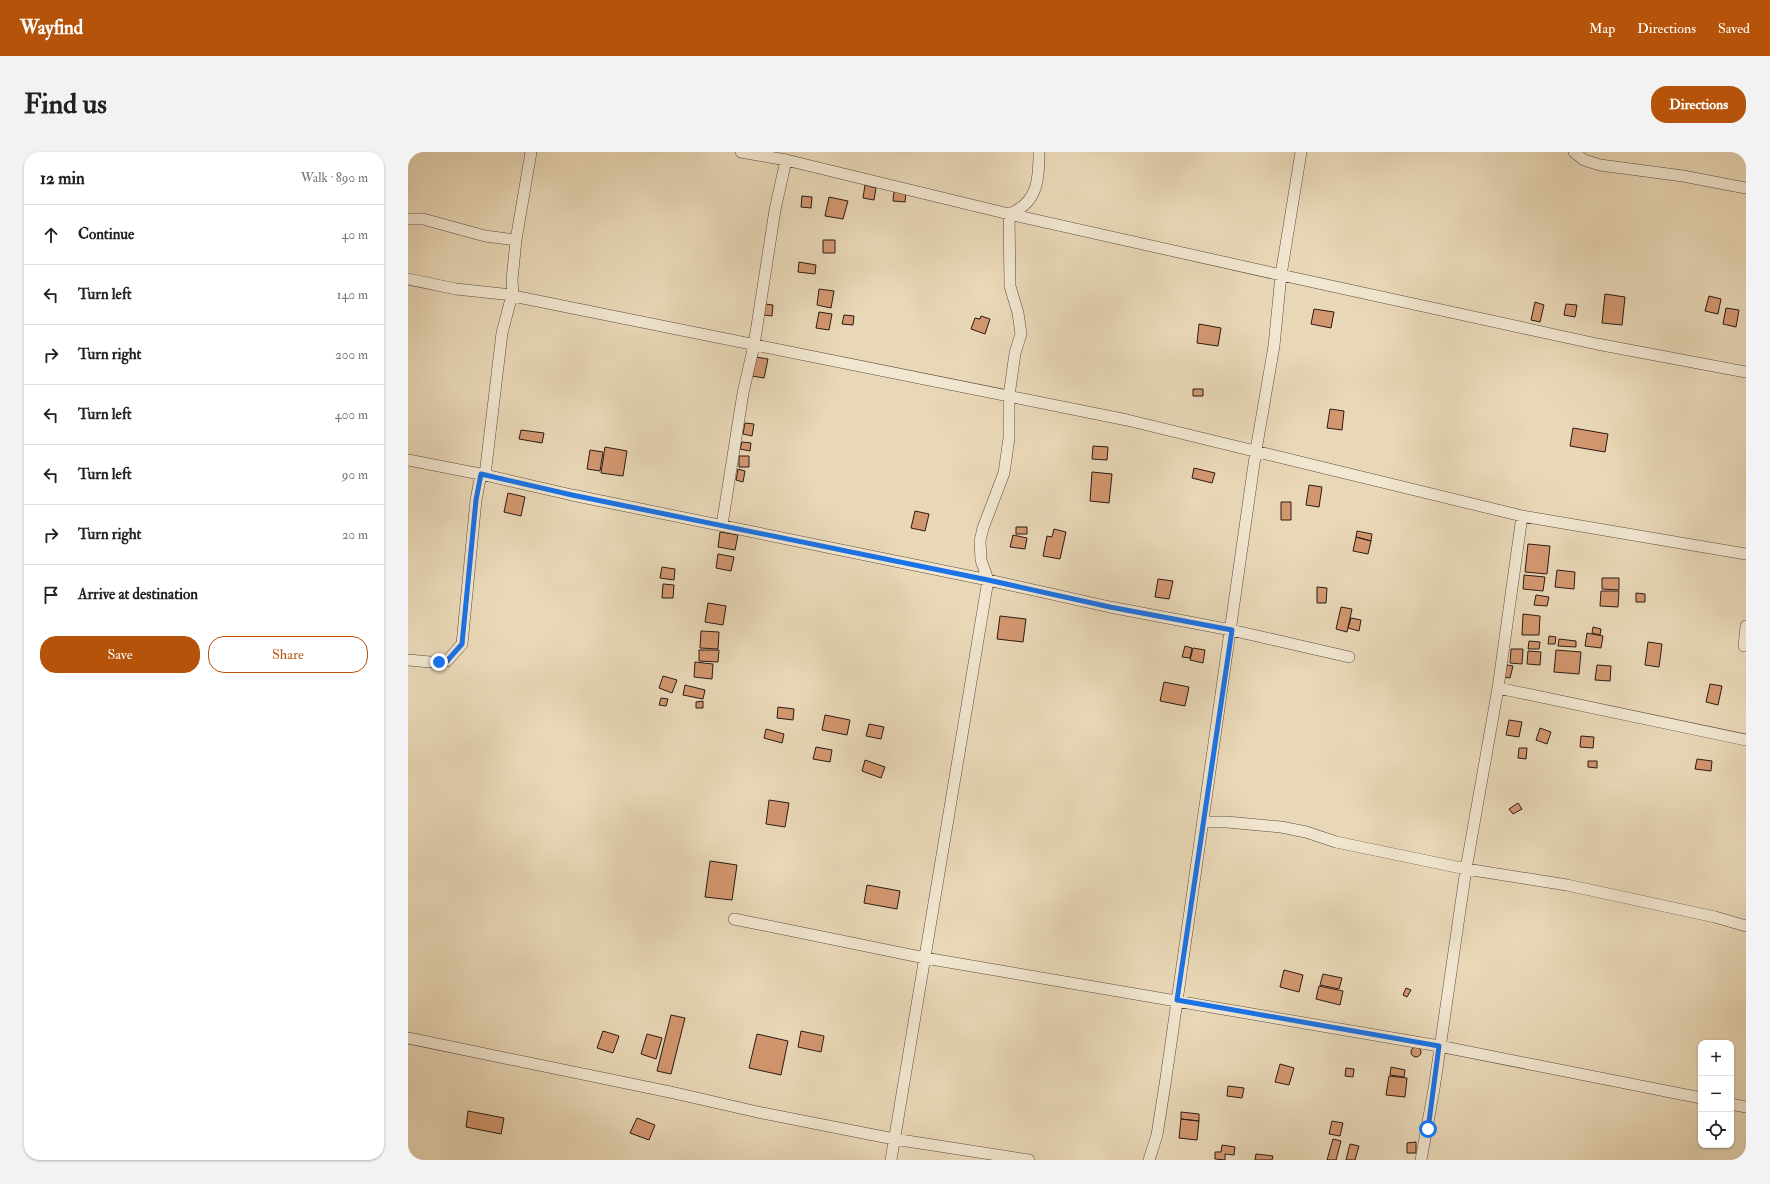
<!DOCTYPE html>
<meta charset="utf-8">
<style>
:root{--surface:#fff;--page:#f2f2f2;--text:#222;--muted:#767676;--line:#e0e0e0;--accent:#b45309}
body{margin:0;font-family:"IM FELL Double Pica",serif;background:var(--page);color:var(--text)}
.controls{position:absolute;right:12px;bottom:12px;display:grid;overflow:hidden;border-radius:8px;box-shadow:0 1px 3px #0004}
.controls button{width:36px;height:36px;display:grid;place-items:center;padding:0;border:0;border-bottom:1px solid var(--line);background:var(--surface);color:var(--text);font:20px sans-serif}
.stop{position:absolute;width:12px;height:12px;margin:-9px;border:3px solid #1a73e8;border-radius:50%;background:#fff}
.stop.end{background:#1a73e8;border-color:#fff;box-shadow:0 1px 4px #0008}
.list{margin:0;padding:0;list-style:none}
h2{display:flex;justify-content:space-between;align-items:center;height:52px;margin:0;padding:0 16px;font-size:17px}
h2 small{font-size:13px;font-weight:400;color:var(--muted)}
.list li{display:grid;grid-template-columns:26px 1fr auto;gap:12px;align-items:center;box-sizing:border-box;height:60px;padding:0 16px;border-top:1px solid var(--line)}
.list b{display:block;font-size:15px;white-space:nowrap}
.list em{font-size:13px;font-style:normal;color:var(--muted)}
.actions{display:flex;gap:8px;padding:12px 16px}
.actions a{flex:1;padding:9px 0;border:1px solid var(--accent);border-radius:16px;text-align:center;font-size:14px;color:var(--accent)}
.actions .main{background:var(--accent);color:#fff}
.icon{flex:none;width:22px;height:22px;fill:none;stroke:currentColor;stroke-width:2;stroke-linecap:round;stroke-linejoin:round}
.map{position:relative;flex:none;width:1338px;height:1008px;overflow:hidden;border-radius:16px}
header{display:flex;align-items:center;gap:24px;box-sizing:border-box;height:56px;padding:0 20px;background:var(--accent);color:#fff}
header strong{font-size:19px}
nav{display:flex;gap:22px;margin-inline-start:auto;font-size:14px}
.intro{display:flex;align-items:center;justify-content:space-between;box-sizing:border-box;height:96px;padding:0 24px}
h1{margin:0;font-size:28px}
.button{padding:10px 18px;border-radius:16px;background:var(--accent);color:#fff;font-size:14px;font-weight:700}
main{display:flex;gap:24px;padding:0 24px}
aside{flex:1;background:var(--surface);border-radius:16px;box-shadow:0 1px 3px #0004}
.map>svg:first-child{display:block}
.building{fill:#d39770;stroke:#2a1a14}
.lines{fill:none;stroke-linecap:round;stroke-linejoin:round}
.minor-casing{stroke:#5a4a3d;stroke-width:12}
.minor{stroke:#f1e6d0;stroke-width:11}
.route{stroke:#1a73e8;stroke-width:5}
</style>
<header>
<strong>Wayfind</strong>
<nav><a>Map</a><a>Directions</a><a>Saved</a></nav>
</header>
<div class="intro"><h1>Find us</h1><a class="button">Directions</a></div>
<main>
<aside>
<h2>12 min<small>Walk · 890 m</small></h2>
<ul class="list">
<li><svg class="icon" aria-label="ahead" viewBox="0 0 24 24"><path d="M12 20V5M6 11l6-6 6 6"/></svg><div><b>Continue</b></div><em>40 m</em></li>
<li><svg class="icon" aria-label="left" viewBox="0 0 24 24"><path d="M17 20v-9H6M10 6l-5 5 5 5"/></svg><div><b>Turn left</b></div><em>140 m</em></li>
<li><svg class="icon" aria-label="right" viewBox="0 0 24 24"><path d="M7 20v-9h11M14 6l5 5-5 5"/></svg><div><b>Turn right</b></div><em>200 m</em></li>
<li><svg class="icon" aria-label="left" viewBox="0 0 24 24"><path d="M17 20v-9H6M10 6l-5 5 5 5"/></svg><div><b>Turn left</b></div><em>400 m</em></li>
<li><svg class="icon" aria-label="left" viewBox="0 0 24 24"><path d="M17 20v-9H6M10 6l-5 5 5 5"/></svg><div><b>Turn left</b></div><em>90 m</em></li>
<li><svg class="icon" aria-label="right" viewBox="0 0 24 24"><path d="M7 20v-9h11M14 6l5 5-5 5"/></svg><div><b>Turn right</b></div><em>20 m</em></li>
<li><svg class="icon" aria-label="arrive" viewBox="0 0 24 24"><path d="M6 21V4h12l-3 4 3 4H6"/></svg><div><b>Arrive at destination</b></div></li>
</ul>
<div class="actions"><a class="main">Save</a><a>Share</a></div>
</aside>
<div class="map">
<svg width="1338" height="1008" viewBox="0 0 1338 1008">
<rect width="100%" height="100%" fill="#e9d8b7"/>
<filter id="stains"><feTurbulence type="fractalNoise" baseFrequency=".005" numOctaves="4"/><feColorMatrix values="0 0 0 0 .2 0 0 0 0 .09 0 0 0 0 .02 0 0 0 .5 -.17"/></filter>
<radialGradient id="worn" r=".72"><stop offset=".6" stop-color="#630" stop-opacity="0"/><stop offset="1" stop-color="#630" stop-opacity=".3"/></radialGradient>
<path class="building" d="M 457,33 L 468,36 L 466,48 L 455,46 Z
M 486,39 L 498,40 L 497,50 L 485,49 Z
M 394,44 L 404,45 L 403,56 L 393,55 Z
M 421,45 L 440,49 L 435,67 L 417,64 Z
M 415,88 L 427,88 L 427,101 L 415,101 Z
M 391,110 L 408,113 L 407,122 L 390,120 Z
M 411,137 L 426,139 L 423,156 L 409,153 Z
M 1197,142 L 1217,145 L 1214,173 L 1194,171 Z
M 1301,144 L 1313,147 L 1310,162 L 1297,159 Z
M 1127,150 L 1136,153 L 1132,170 L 1123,168 Z
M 357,152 L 365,153 L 364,164 L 356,163 Z
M 1158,152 L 1169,153 L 1167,165 L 1156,163 Z
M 1318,156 L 1331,158 L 1328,175 L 1315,172 Z
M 906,157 L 926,160 L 923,176 L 903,172 Z
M 411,160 L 424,162 L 421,178 L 408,176 Z
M 436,163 L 446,164 L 445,173 L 434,172 Z
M 573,164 L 582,167 L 577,182 L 563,177 L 567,166 L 572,167 Z
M 791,172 L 813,176 L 810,194 L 789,191 Z
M 348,205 L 360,207 L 356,226 L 344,224 Z
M 785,237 L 795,237 L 795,244 L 785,244 Z
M 922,257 L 936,259 L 934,278 L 919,276 Z
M 337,271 L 346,272 L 344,284 L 335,282 Z
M 1165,276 L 1200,282 L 1197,300 L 1162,294 Z
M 113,278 L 136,281 L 134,291 L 111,287 Z
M 334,290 L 343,291 L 342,299 L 332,297 Z
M 685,294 L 700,295 L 699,308 L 684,307 Z
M 197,295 L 219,299 L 215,324 L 193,321 Z
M 182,298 L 195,300 L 192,319 L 179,317 Z
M 331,304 L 341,304 L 341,315 L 331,315 Z
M 786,316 L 807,321 L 804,331 L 784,326 Z
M 330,317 L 337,319 L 335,330 L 328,328 Z
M 684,320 L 704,322 L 701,351 L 682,349 Z
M 901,333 L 914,335 L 911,355 L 898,353 Z
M 100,341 L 117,345 L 113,364 L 96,360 Z
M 873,350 L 883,350 L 883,368 L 873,368 Z
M 507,359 L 521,362 L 517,379 L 503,376 Z
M 608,375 L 619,375 L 619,382 L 608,382 Z
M 646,377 L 658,380 L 652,407 L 635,404 L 639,384 L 644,385 Z
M 949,379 L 964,382 L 963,389 L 948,385 Z
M 312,380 L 330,383 L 327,398 L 310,395 Z
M 605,383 L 619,386 L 617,397 L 602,395 Z
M 948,385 L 963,389 L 960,402 L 945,399 Z
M 1120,392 L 1142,394 L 1139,422 L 1117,420 Z
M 310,402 L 326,405 L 323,419 L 308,416 Z
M 254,415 L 267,417 L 266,428 L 252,426 Z
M 1149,418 L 1167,420 L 1166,437 L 1147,435 Z
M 1116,423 L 1137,425 L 1135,439 L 1115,437 Z
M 1194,426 L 1211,426 L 1211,438 L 1194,437 Z
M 750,427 L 765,429 L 761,447 L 747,445 Z
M 255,432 L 266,433 L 265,446 L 254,446 Z
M 909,435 L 919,436 L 918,451 L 909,451 Z
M 1193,439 L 1211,439 L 1210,455 L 1192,454 Z
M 1228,441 L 1237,442 L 1237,450 L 1228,450 Z
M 1128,443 L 1141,445 L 1139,454 L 1126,453 Z
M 300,451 L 318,454 L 315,473 L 297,470 Z
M 933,455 L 944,457 L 939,480 L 928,477 Z
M 1115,462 L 1132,464 L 1131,483 L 1114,483 Z
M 592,464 L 618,467 L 615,490 L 589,487 Z
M 943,466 L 953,468 L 951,479 L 940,476 Z
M 1185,475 L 1193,477 L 1192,483 L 1184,481 Z
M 293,479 L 311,480 L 310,497 L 292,496 Z
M 1179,481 L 1195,484 L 1193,496 L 1177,494 Z
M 1141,484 L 1148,485 L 1147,492 L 1140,492 Z
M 1151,487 L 1168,489 L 1168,495 L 1150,494 Z
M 1121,489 L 1132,490 L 1131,497 L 1120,497 Z
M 1240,490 L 1254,492 L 1251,515 L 1237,513 Z
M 777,494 L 784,496 L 782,506 L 774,505 Z
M 785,496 L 797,498 L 795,511 L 782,508 Z
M 1103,497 L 1115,497 L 1114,512 L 1102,511 Z
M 291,498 L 311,498 L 310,510 L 291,509 Z
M 1148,498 L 1173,500 L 1171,522 L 1146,520 Z
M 1120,499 L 1133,500 L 1132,513 L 1119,512 Z
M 287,510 L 305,512 L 304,527 L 286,525 Z
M 1099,513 L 1105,514 L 1102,526 L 1096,525 Z
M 1189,513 L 1203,514 L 1202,529 L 1187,528 Z
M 255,524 L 269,528 L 264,541 L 251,536 Z
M 756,530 L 781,535 L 777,554 L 752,549 Z
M 1302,532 L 1314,534 L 1310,553 L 1298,550 Z
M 277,533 L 297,538 L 295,547 L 275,543 Z
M 253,546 L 260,547 L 258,554 L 251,553 Z
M 295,549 L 295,556 L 288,556 L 288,550 Z
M 370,555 L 386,557 L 385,568 L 369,566 Z
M 417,563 L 442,568 L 439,583 L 414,578 Z
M 1101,568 L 1114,570 L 1111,585 L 1098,583 Z
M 461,572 L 476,575 L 473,587 L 458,584 Z
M 1132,576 L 1143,580 L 1139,592 L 1128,588 Z
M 358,577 L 376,582 L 374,591 L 356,586 Z
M 1173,584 L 1186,585 L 1185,596 L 1172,595 Z
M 408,595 L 424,598 L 422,610 L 405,607 Z
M 1111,596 L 1119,596 L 1118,607 L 1110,606 Z
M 1289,607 L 1304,609 L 1303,619 L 1287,617 Z
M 457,608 L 477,615 L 473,626 L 454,619 Z
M 1180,609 L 1189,609 L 1189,616 L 1180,615 Z
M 361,648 L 381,651 L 377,675 L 358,672 Z
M 1110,651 L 1114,657 L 1105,662 L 1101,657 Z
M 302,709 L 329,713 L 324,748 L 297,745 Z
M 459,733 L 492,739 L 489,757 L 456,751 Z
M 876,818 L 895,823 L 891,840 L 872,835 Z
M 915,822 L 934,826 L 931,837 L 912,833 Z
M 911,834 L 935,839 L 932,853 L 908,847 Z
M 998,836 L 1003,838 L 999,845 L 995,843 Z
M 263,863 L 277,866 L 263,922 L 249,919 Z
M 195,879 L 211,884 L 205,901 L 189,896 Z
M 393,879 L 416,884 L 413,900 L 390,895 Z
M 239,882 L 254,886 L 248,907 L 233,902 Z
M 349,882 L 380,889 L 373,923 L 341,916 Z
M1003 900a5 5 0 1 1 10 0a5 5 0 1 1-10 0Z
M 872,912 L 886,916 L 881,933 L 867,930 Z
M 983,915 L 997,918 L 996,925 L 982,923 Z
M 938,916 L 946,917 L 945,925 L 937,924 Z
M 981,924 L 999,926 L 997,945 L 978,943 Z
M 820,934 L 836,936 L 834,946 L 819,944 Z
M 60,959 L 96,966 L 93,982 L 58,975 Z
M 773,960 L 791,962 L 791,969 L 773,967 Z
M 229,966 L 247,973 L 241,988 L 222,981 Z
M 773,967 L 791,969 L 789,988 L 771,986 Z
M 924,969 L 935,971 L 932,984 L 921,982 Z
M 925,987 L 933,989 L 928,1008 L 919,1008 Z
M 1008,990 L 1008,1001 L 999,1001 L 999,991 Z
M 942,992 L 951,994 L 947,1008 L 938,1008 Z
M 814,993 L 827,995 L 826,1003 L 817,1002 L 817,1008 L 807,1007 L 807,1000 L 813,1000 Z
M 848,1002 L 865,1004 L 864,1008 L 847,1008 Z"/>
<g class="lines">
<defs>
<path id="minor" d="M 333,0 L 378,8 L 601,62 L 873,123 L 1189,192 L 1338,220
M 1166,0 L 1176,8 L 1192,13 L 1275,24 L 1338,36
M 0,67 L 15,67 L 77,84 L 108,88
M 0,127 L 48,137 L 104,143
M 105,144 L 719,268 L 1114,364 L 1338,402
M 0,308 L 77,323 L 164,343 L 580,428 L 702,455 L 823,478 L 941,505
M 77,323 L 94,181 L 104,143 L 105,144 L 104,128 L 108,88 L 123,0
M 314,373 L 335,241 L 346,193 L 367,58 L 378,8
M 1336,494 L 1338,474
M 0,508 L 22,510 L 39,509 L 54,492 L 68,348 L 73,322
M 1090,536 L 1338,588
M 795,670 L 819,670 L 873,675 L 898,680 L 928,690 L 1058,717 L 1159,733 L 1307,765 L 1338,774
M 326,767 L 517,806 L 1031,894 L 1293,946
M 0,886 L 262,940 L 354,961 L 486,987 L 621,1008
M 1323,952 L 1338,955
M 483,1008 L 580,428 L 573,408 L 572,389 L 575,376 L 596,321 L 601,286 L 601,244 L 607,201 L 613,182 L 610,161 L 602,134 L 601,62 C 630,51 631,27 631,0
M 741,1008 L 749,983 L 758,926 L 848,298 L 866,194 L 873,123 L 893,0
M 1013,1008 L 1026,937 L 1058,717 L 1090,536 L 1114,364"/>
</defs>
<use href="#minor" class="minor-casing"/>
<use href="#minor" class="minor"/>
</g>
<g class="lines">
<path class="route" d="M 31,510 L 39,509 L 54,492 L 68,348 L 73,322 L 164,343 L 580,428 L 702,455 L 824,478 L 769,848 L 1031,894 L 1020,977"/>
</g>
<rect width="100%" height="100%" filter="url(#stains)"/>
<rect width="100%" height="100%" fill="url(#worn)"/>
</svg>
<div class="controls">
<button>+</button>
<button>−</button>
<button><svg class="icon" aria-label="locate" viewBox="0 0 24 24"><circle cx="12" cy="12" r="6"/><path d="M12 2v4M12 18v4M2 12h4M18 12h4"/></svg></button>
</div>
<div class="stop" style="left:1020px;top:977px"></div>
<div class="stop end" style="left:31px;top:510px"></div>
</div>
</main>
